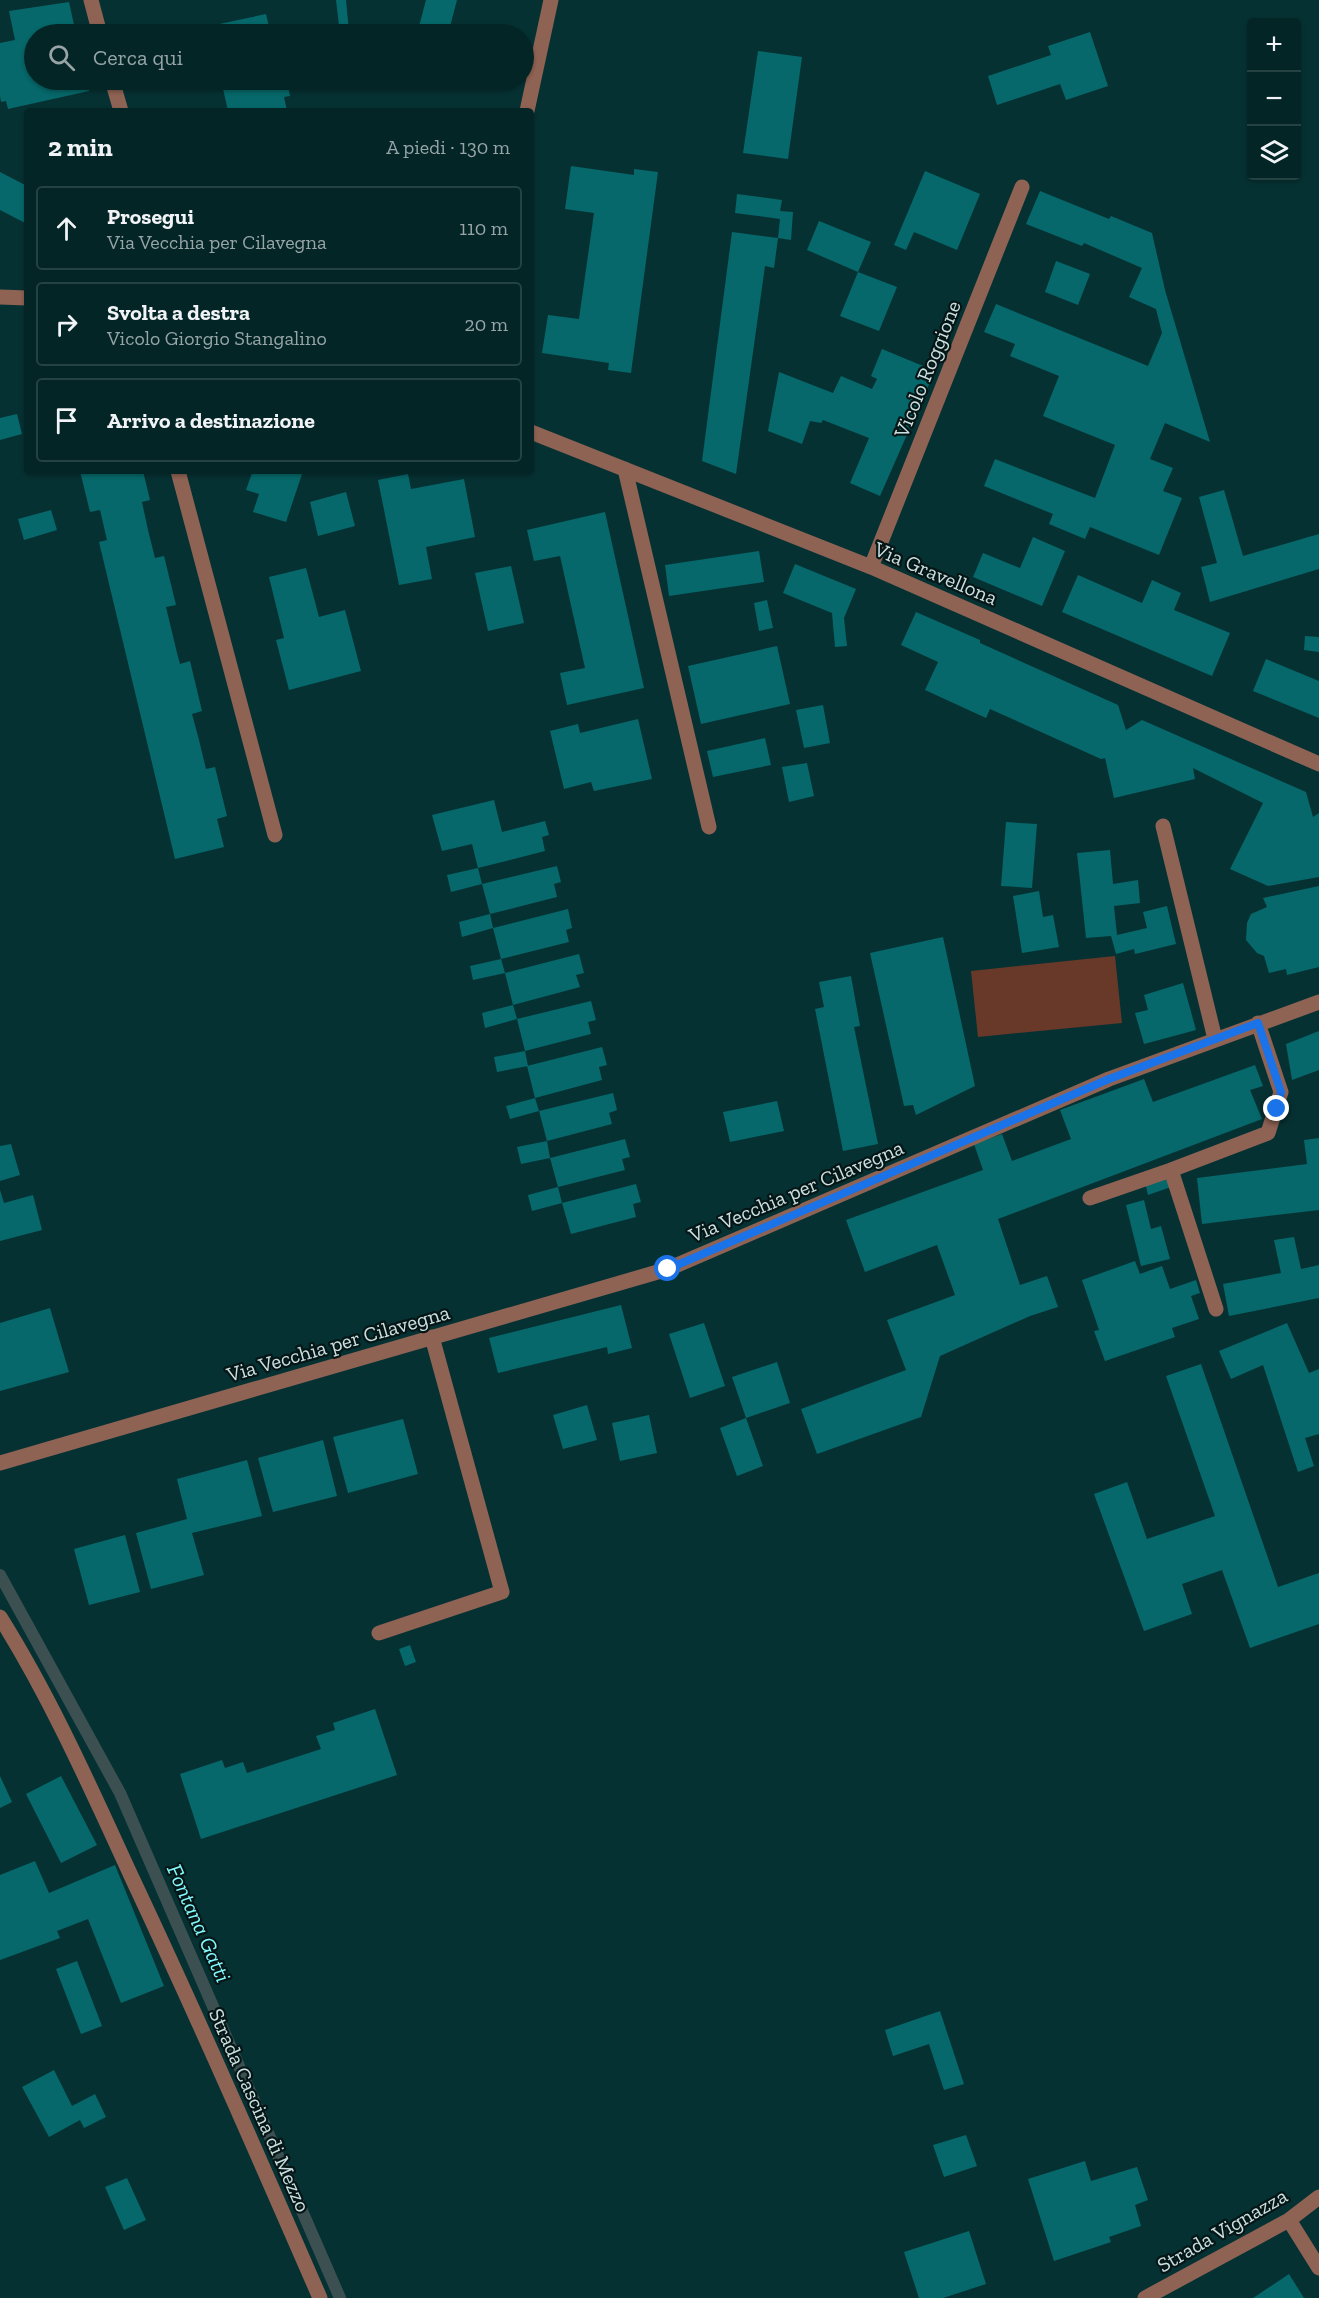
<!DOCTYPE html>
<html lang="it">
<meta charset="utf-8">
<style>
:root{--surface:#042526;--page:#0d2d2e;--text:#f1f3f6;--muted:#97a5a7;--line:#254243}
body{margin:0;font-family:"Zilla Slab",serif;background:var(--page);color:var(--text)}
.controls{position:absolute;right:18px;top:18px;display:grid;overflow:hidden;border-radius:6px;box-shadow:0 2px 4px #0004}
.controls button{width:54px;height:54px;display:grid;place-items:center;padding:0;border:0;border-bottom:2px solid var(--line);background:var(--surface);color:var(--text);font:30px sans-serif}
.stop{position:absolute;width:18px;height:18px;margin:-14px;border:4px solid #1a73e8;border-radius:50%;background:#fff}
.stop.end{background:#1a73e8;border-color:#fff;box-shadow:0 2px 6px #0008}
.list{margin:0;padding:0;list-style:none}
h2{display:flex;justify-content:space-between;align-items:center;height:78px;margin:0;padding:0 24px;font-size:26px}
h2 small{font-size:20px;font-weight:400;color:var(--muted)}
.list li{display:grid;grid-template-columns:39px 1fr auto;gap:18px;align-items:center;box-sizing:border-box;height:84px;margin:0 12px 12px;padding:0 12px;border:2px solid var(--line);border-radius:6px}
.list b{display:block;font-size:22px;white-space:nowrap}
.list p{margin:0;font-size:20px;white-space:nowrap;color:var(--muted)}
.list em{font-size:20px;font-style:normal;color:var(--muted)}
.icon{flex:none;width:33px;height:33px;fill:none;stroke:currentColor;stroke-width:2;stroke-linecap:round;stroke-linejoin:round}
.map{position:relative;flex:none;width:1319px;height:2298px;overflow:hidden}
.search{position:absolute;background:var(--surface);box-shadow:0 2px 4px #0004;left:24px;top:24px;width:510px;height:66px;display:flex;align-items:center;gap:15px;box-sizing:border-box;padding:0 21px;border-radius:33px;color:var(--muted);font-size:22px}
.panel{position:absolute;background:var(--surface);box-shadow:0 2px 4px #0004;left:24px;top:108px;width:510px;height:366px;border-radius:6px}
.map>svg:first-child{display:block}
.green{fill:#683829}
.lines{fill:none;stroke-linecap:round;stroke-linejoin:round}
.stream{stroke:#3d5051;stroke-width:12}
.building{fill:#06686a}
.minor{stroke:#8f6354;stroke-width:15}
.route{stroke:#1a73e8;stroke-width:8}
.labels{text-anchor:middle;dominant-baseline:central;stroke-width:4.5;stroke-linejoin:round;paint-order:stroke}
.street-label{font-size:21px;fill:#cbe0e0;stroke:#061617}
.water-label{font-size:22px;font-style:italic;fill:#83fafe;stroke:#061617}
</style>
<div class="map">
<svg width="1319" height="2298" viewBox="0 0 1319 2298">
<rect width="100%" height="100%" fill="#063133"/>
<path class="green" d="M 1115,956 L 1122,1023 L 978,1037 L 971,971 Z"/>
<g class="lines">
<path class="stream" d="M 0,1575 L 120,1793 L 340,2298"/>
</g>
<path class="building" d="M 336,0 L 346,0 L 349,32 L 366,33 L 366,34 L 340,34 Z
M 426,0 L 457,0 L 448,34 L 417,34 Z
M 69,2 L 76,34 L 34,34 L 34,80 L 86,80 L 89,91 L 8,109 L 6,101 L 1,102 L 0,96 L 0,43 L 15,40 L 9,11 Z
M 266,14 L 270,31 L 276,30 L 277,34 L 212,34 L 210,26 Z
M 1090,32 L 1108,86 L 1066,100 L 1060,84 L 997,105 L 988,76 L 1051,55 L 1048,46 Z
M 758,51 L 802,57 L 788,159 L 743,153 Z
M 221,80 L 287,80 L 290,96 L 284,97 L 287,111 L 228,111 Z
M 571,166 L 634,175 L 634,169 L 658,172 L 631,373 L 608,370 L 609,363 L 542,353 L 548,315 L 579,319 L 594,213 L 565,209 Z
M 925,171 L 980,194 L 957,250 L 914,232 L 906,250 L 894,245 Z
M 0,172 L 27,186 L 27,224 L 0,210 Z
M 1040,191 L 1109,219 L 1111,216 L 1152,233 L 1165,290 L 1210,442 L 1165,423 L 1150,459 L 1173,468 L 1163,491 L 1182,498 L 1159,555 L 1090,527 L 1085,539 L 1049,524 L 1053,514 L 984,486 L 995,459 L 1095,498 L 1115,445 L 1043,416 L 1059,376 L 1010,356 L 1015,344 L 984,332 L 996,304 L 1148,366 L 1162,333 L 1156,309 L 1129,297 L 1142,268 L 1084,243 L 1082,246 L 1026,224 Z
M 737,194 L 782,200 L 780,211 L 793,212 L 791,240 L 778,238 L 780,219 L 735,213 Z
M 819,221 L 871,242 L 858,272 L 807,250 Z
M 732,232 L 778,238 L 774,268 L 765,266 L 736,474 L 702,461 Z
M 1056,261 L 1090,274 L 1078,305 L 1045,292 Z
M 858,272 L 897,287 L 879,331 L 840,316 Z
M 882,349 L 935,371 L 880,496 L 850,483 L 869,438 L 823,420 L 821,423 L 810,421 L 802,444 L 768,431 L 779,372 L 833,393 L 841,376 L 872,389 L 877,379 L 871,376 Z
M 17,414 L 22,434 L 0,440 L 0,418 Z
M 80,471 L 143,471 L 150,500 L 142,502 L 148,530 L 155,558 L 164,556 L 176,605 L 166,607 L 177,653 L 180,664 L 190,661 L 202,711 L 192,714 L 199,740 L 206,769 L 215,767 L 227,816 L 217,819 L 224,847 L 175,859 L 99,542 L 107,540 L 100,510 L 90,512 Z
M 246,471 L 303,471 L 286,522 L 253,512 L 259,494 L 246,490 L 252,473 Z
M 408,474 L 411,489 L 464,479 L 475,537 L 426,547 L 432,579 L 399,585 L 378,480 Z
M 1224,490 L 1243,556 L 1319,534 L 1319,569 L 1210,602 L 1201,567 L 1217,563 L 1199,497 Z
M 346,492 L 355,526 L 318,536 L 310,502 Z
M 51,510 L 57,530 L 24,540 L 18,519 Z
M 605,512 L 644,688 L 567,705 L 560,673 L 585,668 L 560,556 L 534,561 L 527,530 Z
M 1033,537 L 1065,551 L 1042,606 L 973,577 L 983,553 L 1020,568 Z
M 759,551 L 764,582 L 669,596 L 665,565 Z
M 795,564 L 856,589 L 844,618 L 847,646 L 835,647 L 832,613 L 783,593 Z
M 511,566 L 524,623 L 488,631 L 475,573 Z
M 306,568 L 319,617 L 345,610 L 361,671 L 289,690 L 276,640 L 284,638 L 269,577 Z
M 1078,575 L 1142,603 L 1152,580 L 1181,593 L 1174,610 L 1230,633 L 1212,676 L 1062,612 Z
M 767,600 L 773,628 L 759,631 L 754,603 Z
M 916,612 L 980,640 L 980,643 L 1118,705 L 1126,730 L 1142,720 L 1306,792 L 1313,817 L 1319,813 L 1319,877 L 1268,886 L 1230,869 L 1263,803 L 1193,768 L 1195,779 L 1114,798 L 1105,758 L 1101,759 L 990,709 L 986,718 L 925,690 L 938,662 L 901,645 Z
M 1305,636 L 1319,637 L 1319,652 L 1304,650 Z
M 777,646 L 790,704 L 701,724 L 688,666 Z
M 1266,659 L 1319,681 L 1319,718 L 1253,691 Z
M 823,705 L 830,743 L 804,748 L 796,710 Z
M 638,719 L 652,779 L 594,791 L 591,782 L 564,789 L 550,731 L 578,724 L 580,733 Z
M 765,738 L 771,765 L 713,777 L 707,751 Z
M 807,763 L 814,796 L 789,802 L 782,767 Z
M 494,800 L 502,832 L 545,821 L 549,835 L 542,837 L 545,851 L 478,868 L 482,884 L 451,892 L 447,875 L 478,868 L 472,844 L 442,851 L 432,815 Z
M 1006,822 L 1037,824 L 1032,888 L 1001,886 Z
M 1110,850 L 1113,884 L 1138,880 L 1140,903 L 1114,906 L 1117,935 L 1147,928 L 1143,912 L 1167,906 L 1176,944 L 1135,954 L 1134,949 L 1116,954 L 1111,936 L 1086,938 L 1077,853 Z
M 557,866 L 561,882 L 554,884 L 557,897 L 490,914 L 482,884 Z
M 1319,886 L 1319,967 L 1287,975 L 1286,969 L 1269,973 L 1264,956 L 1257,953 L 1246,940 L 1247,923 L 1251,914 L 1267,907 L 1263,898 Z
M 1039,891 L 1043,917 L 1053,915 L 1059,947 L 1022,953 L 1013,896 Z
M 568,909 L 572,928 L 566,930 L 569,942 L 501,959 L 505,973 L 473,980 L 470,966 L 501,959 L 493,928 Z
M 490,914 L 493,928 L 462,937 L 459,922 Z
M 943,937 L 975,1086 L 916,1115 L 913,1105 L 904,1106 L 870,953 Z
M 579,954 L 584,973 L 576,975 L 580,987 L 513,1005 L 505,973 Z
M 851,976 L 860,1026 L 854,1027 L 878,1144 L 843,1151 L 815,1009 L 824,1007 L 819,982 Z
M 1183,983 L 1196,1030 L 1144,1044 L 1135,1013 L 1148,1010 L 1144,995 Z
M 591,1001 L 596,1020 L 588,1022 L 591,1034 L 525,1051 L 517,1019 Z
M 513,1005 L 517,1019 L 485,1028 L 482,1013 Z
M 1319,1031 L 1319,1070 L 1292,1080 L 1286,1044 Z
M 602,1047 L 607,1065 L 599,1067 L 602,1080 L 535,1098 L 527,1066 Z
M 525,1051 L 528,1066 L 497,1072 L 494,1057 Z
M 1255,1065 L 1263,1086 L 1250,1090 L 1262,1119 L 998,1219 L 1020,1285 L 1047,1276 L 1058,1307 L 1030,1316 L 940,1356 L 921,1417 L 817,1454 L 801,1409 L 906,1370 L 887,1320 L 955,1295 L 937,1245 L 865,1272 L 846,1220 L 983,1170 L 974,1144 L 1002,1134 L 1012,1161 L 1071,1139 L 1060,1110 L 1144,1079 L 1153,1102 Z
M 613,1093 L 617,1110 L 609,1113 L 612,1124 L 547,1141 L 539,1111 Z
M 535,1098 L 539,1111 L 510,1119 L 506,1106 Z
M 777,1101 L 784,1131 L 730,1142 L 723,1112 Z
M 1319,1138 L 1319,1210 L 1202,1224 L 1197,1178 L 1307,1164 L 1304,1140 Z
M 625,1139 L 630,1157 L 622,1159 L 625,1170 L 558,1187 L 550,1158 Z
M 547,1141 L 550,1158 L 521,1164 L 517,1147 Z
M 11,1144 L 20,1175 L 0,1181 L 0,1146 Z
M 1167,1175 L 1171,1187 L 1148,1195 L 1145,1182 Z
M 636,1184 L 641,1202 L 633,1204 L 636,1217 L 571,1234 L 562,1203 Z
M 558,1187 L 562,1203 L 532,1211 L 528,1195 Z
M 0,1190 L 4,1203 L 33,1195 L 42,1230 L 0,1241 Z
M 1144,1200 L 1151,1229 L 1161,1226 L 1170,1259 L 1141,1266 L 1126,1205 Z
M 1294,1237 L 1301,1269 L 1319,1265 L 1319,1298 L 1229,1316 L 1223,1284 L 1281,1273 L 1274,1240 Z
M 1135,1261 L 1140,1274 L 1162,1266 L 1170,1289 L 1196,1280 L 1200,1293 L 1191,1296 L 1199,1319 L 1172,1328 L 1175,1337 L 1105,1361 L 1094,1331 L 1099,1330 L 1082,1280 Z
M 621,1305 L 632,1348 L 608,1354 L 607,1347 L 498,1373 L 489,1338 Z
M 50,1308 L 69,1372 L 0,1391 L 0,1323 Z
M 704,1323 L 725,1386 L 690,1398 L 669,1334 Z
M 1287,1323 L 1309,1373 L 1319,1369 L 1319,1434 L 1305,1438 L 1314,1466 L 1298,1472 L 1263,1365 L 1231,1379 L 1219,1351 Z
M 777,1362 L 790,1403 L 746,1418 L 732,1377 Z
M 1201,1364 L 1278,1587 L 1319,1573 L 1319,1624 L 1250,1648 L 1222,1570 L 1182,1584 L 1192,1614 L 1144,1631 L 1094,1494 L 1127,1482 L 1147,1539 L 1215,1516 L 1166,1376 Z
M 587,1405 L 597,1440 L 563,1449 L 553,1415 Z
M 649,1415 L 657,1453 L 620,1461 L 612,1423 Z
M 746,1418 L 763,1466 L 737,1476 L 720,1428 Z
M 403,1419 L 418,1474 L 348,1493 L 333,1437 Z
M 323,1440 L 337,1496 L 273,1512 L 258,1458 Z
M 247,1460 L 262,1516 L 192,1533 L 204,1575 L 151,1589 L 136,1533 L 187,1519 L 177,1479 Z
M 125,1535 L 140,1592 L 89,1605 L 74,1549 Z
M 410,1645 L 416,1662 L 405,1666 L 399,1649 Z
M 375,1709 L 397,1775 L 201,1839 L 180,1774 L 222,1760 L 225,1768 L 243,1762 L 247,1773 L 321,1749 L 316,1736 L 335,1730 L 333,1723 Z
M 0,1776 L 12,1802 L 0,1808 Z
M 61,1776 L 97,1845 L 61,1863 L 26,1794 Z
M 35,1861 L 49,1893 L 115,1865 L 164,1986 L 121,2003 L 88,1919 L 57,1931 L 60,1938 L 0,1960 L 0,1875 Z
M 77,1961 L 102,2026 L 81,2034 L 56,1969 Z
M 940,2011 L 964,2084 L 944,2090 L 929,2044 L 893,2056 L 885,2030 Z
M 54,2070 L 72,2106 L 95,2094 L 106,2117 L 84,2128 L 80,2120 L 49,2137 L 22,2087 Z
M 966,2135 L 977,2166 L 944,2177 L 933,2145 Z
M 1085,2161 L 1091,2181 L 1137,2167 L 1148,2200 L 1135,2205 L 1141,2226 L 1109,2237 L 1111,2242 L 1054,2261 L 1028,2179 Z
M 127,2178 L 146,2220 L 124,2230 L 105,2187 Z
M 969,2231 L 986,2284 L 943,2298 L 919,2298 L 904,2252 Z
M 1289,2274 L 1304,2298 L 1253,2298 Z"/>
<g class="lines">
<path class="minor" d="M 91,0 L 100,34
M 112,80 L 121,111
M 527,111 L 551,0
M 0,297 L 27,298
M 531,432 L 871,567 L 1319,764
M 625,469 L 709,827
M 178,471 L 275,835
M 871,567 L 1022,187
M 1163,826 L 1215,1039
M 1090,1198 L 1171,1170
M 1216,1309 L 1171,1170 L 1268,1133 L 1281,1092 L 1258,1023
M 0,1463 L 668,1269 L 1109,1079 L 1319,1002
M 0,1617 C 52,1700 92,1791 133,1880 C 198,2018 259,2158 320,2298
M 379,1633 L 502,1592 L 432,1337
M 1289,2220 L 1319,2268
M 1145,2298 L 1289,2220 L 1319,2197"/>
</g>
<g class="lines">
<path class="route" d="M 668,1269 L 1109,1079 L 1258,1023 L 1281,1092 L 1277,1109"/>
</g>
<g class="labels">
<g class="street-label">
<text transform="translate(927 369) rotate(-68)">Vicolo Roggione</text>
<text transform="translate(936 573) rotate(23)">Via Gravellona</text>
<text transform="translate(796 1191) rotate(-23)">Via Vecchia per Cilavegna</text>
<text transform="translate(338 1343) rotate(-16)">Via Vecchia per Cilavegna</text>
<text transform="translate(260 2110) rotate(66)">Strada Cascina di Mezzo</text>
<text transform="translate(1222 2230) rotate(-30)">Strada Vignazza</text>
</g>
<g class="water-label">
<text transform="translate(199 1923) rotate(66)">Fontana Gatti</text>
</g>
</g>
</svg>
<div class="controls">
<button>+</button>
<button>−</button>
<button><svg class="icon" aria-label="layers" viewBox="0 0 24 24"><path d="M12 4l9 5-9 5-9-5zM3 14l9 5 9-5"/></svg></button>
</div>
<div class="stop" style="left:668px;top:1269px"></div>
<div class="stop end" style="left:1277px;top:1109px"></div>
<div class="search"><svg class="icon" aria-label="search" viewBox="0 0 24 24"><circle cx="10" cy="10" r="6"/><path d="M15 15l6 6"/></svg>Cerca qui</div>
<section class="panel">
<h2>2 min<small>A piedi · 130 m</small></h2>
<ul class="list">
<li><svg class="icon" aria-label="ahead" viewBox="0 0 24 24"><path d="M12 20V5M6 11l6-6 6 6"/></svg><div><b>Prosegui</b><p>Via Vecchia per Cilavegna</p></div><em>110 m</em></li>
<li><svg class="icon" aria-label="right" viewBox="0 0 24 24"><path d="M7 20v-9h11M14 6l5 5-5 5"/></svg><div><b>Svolta a destra</b><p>Vicolo Giorgio Stangalino</p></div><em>20 m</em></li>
<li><svg class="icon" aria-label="arrive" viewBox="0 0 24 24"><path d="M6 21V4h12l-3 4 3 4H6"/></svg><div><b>Arrivo a destinazione</b></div></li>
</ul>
</section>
</div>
